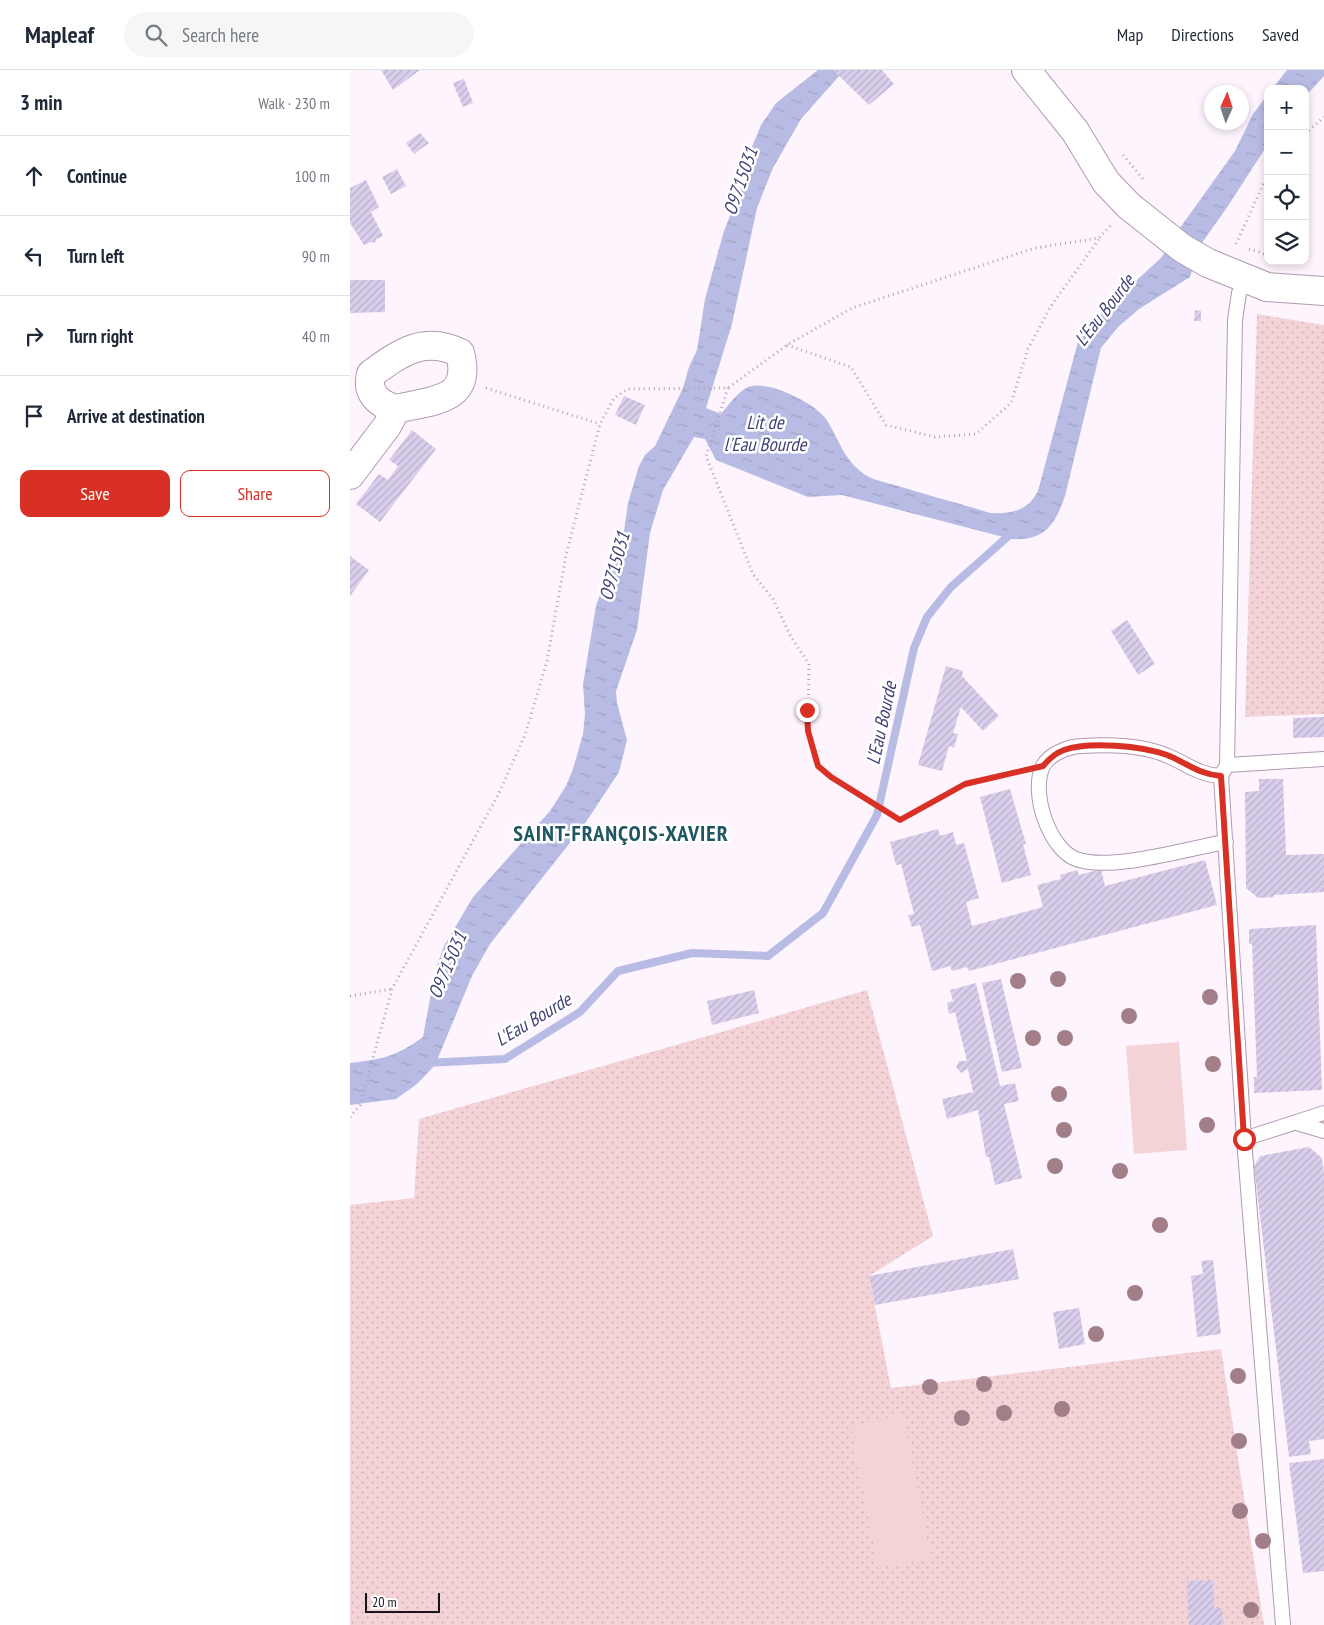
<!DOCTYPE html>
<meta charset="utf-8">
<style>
:root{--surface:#fff;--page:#f6f6f7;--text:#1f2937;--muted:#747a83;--line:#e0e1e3;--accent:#d93025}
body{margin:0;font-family:"PT Sans Narrow",sans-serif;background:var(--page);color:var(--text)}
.controls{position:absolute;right:15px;top:15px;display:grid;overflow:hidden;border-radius:10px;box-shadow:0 2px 8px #0003}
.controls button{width:45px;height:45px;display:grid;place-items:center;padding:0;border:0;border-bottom:1px solid var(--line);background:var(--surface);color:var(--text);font:25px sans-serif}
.compass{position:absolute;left:854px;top:15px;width:45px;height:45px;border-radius:50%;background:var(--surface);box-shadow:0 2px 8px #0003;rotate:3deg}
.scale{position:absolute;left:15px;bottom:12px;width:75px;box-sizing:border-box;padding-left:5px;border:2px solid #1c141c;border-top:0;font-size:14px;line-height:18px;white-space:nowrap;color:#1c141c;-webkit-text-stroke:4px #fff;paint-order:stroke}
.stop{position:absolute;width:15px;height:15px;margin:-11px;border:4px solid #d93025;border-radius:50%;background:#fff}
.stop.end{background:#d93025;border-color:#fff;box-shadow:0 1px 5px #0008}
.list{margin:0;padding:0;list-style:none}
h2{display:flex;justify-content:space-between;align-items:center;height:65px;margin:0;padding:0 20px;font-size:21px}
h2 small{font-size:16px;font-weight:400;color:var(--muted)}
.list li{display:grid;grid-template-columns:32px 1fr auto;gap:15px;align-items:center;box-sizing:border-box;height:80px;padding:0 20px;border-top:1px solid var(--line)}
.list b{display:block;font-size:19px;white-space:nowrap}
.list em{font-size:16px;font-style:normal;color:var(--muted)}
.actions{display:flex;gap:10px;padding:15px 20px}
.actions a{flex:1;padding:11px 0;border:1px solid var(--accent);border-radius:10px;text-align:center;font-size:18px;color:var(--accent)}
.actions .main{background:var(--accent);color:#fff}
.icon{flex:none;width:28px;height:28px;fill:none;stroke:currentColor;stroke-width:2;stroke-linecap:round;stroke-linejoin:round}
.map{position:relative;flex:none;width:974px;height:1555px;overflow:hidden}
header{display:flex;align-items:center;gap:30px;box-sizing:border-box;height:70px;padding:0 25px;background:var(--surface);border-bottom:1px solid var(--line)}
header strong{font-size:24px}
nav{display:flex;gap:28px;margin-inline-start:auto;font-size:18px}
.search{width:350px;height:45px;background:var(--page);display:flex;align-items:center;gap:12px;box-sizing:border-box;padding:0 18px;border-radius:28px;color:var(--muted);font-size:19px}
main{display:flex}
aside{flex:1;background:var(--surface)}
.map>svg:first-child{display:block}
.green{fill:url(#green-dots)}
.pitch{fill:#f4d3d7}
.water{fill:url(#water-ripples)}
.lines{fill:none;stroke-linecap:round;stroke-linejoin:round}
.stream{stroke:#b8bce4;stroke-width:8}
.building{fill:url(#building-hatch)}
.lane-casing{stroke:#b09ab0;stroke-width:16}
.street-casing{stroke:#b09ab0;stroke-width:30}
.secondary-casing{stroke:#b09ab0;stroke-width:30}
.path{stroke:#afa6af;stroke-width:3;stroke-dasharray:1 4;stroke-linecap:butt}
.lane{stroke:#fff;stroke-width:14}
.street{stroke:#fff;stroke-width:28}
.secondary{stroke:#fff;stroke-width:28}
.tree{fill:#a27e89}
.route{stroke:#d93025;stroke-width:6}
.labels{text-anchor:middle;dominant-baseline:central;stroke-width:5;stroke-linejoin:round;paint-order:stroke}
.water-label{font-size:19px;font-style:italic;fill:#424276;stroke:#fff}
.district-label{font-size:22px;font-weight:bold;letter-spacing:1px;fill:#1f5662;stroke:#fff}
</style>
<header>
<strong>Mapleaf</strong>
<div class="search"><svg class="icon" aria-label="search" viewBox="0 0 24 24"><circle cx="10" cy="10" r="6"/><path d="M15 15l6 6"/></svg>Search here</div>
<nav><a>Map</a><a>Directions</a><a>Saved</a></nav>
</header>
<main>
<aside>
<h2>3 min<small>Walk · 230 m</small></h2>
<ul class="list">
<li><svg class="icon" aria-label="ahead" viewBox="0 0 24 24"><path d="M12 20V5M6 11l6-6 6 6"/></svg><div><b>Continue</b></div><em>100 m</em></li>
<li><svg class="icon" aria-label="left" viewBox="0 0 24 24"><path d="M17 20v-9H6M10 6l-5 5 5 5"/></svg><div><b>Turn left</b></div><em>90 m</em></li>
<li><svg class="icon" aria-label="right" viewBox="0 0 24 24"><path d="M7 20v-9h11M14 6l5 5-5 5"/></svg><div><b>Turn right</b></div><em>40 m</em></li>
<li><svg class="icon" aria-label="arrive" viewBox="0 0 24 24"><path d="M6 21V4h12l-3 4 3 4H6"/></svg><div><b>Arrive at destination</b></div></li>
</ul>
<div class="actions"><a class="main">Save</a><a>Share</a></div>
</aside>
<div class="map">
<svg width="974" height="1555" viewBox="0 0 974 1555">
<defs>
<pattern id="green-dots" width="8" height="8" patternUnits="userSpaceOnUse" patternTransform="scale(1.25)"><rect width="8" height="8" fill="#f4d3d7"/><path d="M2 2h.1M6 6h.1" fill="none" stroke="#d1b4b8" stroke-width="1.8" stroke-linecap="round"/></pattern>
<pattern id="water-ripples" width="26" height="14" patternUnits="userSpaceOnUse" patternTransform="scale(1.25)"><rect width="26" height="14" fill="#b8bce4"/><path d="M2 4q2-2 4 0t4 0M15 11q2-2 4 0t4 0" fill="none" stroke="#9ea1c3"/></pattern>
<pattern id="building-hatch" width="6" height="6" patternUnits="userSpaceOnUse" patternTransform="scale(1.25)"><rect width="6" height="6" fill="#d9ceeb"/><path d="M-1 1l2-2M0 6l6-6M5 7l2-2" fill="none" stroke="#bab0c9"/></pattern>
</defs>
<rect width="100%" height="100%" fill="#fef4fe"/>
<path class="green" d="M 907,244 L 974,255 L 974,644 L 895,647 Z
M 517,920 L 583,1166 L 519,1206 L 541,1318 L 871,1279 L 914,1555 L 0,1555 L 0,1135 L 64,1128 L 69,1049 Z"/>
<path class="pitch" d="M 829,972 L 837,1080 L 784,1084 L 776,976 Z
M 553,1345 L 581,1488 L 528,1498 L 501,1356 Z"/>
<path class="water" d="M 468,0 L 521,0 L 490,5 L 451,49 L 423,98 L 407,138 L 382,254 L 356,338 L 371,344 C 379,334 387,323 398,317 C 417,309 465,333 476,349 C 490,370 494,393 519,407 C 527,411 539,413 548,416 C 579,426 610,433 640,443 C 661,444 678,441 688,421 L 729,268 L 757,237 L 811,188 L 827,162 L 885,81 L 903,44 L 918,24 L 918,74 L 878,136 L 849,177 L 840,207 L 789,239 L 768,257 L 751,278 L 715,426 C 705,455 695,471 661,469 L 492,425 L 458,427 L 366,390 L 355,369 L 344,367 L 313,420 L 300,463 L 287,560 L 266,621 L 267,633 L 277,670 L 269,702 L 234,755 L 140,874 L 122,906 L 85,995 L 67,1014 L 46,1029 L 0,1035 L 0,993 C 33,989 45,987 73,967 L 85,902 L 94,876 L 123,827 L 200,741 L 216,716 L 223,699 L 233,664 L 235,645 L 233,614 L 246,536 L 260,496 L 272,475 L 278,433 L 289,396 L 295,385 L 305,376 L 333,318 L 339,297 L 347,280 L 355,229 L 374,161 L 401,93 L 402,77 L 411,55 L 426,33 Z
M 937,0 L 974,0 L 974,6 L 955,27 L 955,19 L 922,19 Z"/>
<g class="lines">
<path class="stream" d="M 76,993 L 155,989 L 230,942 L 268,901 L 342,883 L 418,886 L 473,843 L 527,745 L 564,578 L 577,547 L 601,517 L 663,462"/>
</g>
<path class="building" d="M 31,0 L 70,0 L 43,20 Z
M 483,0 L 532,0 L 544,14 L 519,35 Z
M 114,9 L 123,33 L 113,37 L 103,13 Z
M 70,63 L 79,73 L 64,84 L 56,73 Z
M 47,99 L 56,116 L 41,124 L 32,107 Z
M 16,110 L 29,137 L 21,142 L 33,166 L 26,169 L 25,173 L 21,172 L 14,175 L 0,153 L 0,118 Z
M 0,210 L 35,210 L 35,242 L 0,243 Z
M 845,240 L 851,241 L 851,251 L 844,251 Z
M 274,326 L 295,335 L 286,355 L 265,345 Z
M 62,360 L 86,379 L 30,452 L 6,434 L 29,404 L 38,410 L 48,396 L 39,390 Z
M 0,486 L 19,500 L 0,526 Z
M 777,550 L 805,594 L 788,605 L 761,561 Z
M 596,596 L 613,601 L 612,606 L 649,646 L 633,661 L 611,637 L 603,663 L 608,664 L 604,678 L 599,676 L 592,701 L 568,695 Z
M 974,647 L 974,667 L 943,668 L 943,648 Z
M 909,709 L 933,709 L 936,785 L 974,784 L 974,822 L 924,825 L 924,827 L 908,828 L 896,818 L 895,722 L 909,721 Z
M 660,719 L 676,774 L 673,774 L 681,805 L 652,813 L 630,727 Z
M 588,759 L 590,766 L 603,762 L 606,775 L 614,773 L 629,828 L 616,832 L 622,856 L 693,837 L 687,815 L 711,809 L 710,805 L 727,800 L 729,805 L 751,799 L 755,816 L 855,790 L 867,835 L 619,901 L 617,897 L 602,901 L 600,896 L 582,901 L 570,855 L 562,857 L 558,845 L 564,844 L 551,794 L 546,795 L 540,772 Z
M 966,855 L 972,1020 L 904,1023 L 904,1007 L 907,1007 L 902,874 L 899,874 L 899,859 Z
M 651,909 L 672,998 L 652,1002 L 632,913 Z
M 626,913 L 650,1016 L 665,1013 L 669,1031 L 654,1034 L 672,1108 L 645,1115 L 639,1087 L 636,1087 L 628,1040 L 597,1049 L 592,1029 L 623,1022 L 618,999 L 611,1003 L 606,997 L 609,991 L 617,991 L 605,942 L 599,944 L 597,933 L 603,931 L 600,920 Z
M 404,920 L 409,943 L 362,955 L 357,931 Z
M 959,1077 L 972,1088 L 974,1103 L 974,1369 L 959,1371 L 961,1384 L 939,1387 L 904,1096 L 910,1086 Z
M 663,1179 L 669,1209 L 525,1235 L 519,1206 Z
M 863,1190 L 871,1264 L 847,1267 L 841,1206 L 853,1204 L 851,1191 Z
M 729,1238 L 735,1274 L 709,1279 L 703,1242 Z
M 974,1389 L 974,1501 L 953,1503 L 939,1393 Z
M 863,1510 L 864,1538 L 872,1538 L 873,1555 L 839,1555 L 837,1511 Z"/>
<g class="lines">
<defs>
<path id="lane" d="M 877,695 L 885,250 L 889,223 L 895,210
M 871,706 C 849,705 837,694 818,686 C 794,675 758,674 732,676 C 719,676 699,684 693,696 C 680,722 699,779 726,789 C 762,802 838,778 876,772
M 947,1053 L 974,1061
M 894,1069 L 974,1043
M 933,1555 L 894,1069 L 871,706 L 877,695 L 974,689"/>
<path id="street" d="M 0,405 L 37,356 L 46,339 C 82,330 123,332 110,283 C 74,265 50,283 21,304 C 16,323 28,334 46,339"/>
<path id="secondary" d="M 676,0 L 725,61 L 756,112 L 779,136 L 832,178 L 858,193 L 917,217 L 974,221"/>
</defs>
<use href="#lane" class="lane-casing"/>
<use href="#street" class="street-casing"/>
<use href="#secondary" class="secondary-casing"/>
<path class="path" d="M 955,64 L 974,47
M 773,85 L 793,109
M 886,174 L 918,104
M 899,179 L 918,185
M 437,275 L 501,297 L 536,355 L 585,367 L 626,364 L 661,333 L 678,279 L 701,236 L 749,169
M 136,318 L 250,354
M 378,318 L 356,386 L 403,504 L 423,529 L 441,567 L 459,594 L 458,661 L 465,687 L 468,696 L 481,707 L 550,750 L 615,714 L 671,700
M 0,926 L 42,919
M 0,1047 L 10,1035 L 42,919 L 149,723 L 175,665 L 197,591 L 216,485 L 250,354 L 264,328 L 278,319 L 378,318 L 437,275 L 502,238 L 685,178 L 749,168 L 762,154"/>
<use href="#lane" class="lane"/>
<use href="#street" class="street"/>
<use href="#secondary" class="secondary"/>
</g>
<g class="tree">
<circle cx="708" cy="909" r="8"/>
<circle cx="668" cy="911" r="8"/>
<circle cx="860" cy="927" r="8"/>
<circle cx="779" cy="946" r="8"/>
<circle cx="683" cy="968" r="8"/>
<circle cx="715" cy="968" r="8"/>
<circle cx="863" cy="994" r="8"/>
<circle cx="709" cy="1024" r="8"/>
<circle cx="857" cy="1055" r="8"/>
<circle cx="714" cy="1060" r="8"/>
<circle cx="705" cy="1096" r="8"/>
<circle cx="770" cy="1101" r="8"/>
<circle cx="810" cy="1155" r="8"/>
<circle cx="785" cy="1223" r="8"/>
<circle cx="746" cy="1264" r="8"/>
<circle cx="888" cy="1306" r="8"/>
<circle cx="634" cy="1314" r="8"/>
<circle cx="580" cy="1317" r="8"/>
<circle cx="712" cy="1339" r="8"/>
<circle cx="654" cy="1343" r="8"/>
<circle cx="612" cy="1348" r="8"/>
<circle cx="889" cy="1371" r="8"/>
<circle cx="890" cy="1441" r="8"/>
<circle cx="913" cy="1471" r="8"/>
<circle cx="901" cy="1540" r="8"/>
</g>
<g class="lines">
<path class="route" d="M 457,640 L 458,661 L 468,696 L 481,707 L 550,750 L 615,714 L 693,696 C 699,689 705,683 714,680 C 739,671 792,676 817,685 C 837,693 848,704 871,706 L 894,1069"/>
</g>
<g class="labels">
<g class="water-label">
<text transform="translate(390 111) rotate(-71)">O9715031</text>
<text transform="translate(754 240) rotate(-52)">L'Eau Bourde</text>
<text x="415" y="352">Lit de<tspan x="415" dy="22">l'Eau Bourde</tspan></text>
<text transform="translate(264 496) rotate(-75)">O9715031</text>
<text transform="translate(531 653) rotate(-78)">L'Eau Bourde</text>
<text transform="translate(97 895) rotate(-67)">O9715031</text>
<text transform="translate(183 949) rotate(-31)">L'Eau Bourde</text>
</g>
<g class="district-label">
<text x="271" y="763">SAINT-FRANÇOIS-XAVIER</text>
</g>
</g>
</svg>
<div class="controls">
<button>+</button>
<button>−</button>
<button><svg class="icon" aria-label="locate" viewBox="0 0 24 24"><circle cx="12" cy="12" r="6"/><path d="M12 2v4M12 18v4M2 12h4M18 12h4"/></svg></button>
<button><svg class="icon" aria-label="layers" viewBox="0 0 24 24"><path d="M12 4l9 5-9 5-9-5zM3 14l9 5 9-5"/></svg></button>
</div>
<svg class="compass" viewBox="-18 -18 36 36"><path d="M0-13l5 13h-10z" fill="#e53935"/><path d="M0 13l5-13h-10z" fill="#747a83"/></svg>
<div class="scale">20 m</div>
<div class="stop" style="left:894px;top:1069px"></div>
<div class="stop end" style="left:457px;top:640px"></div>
</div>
</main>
